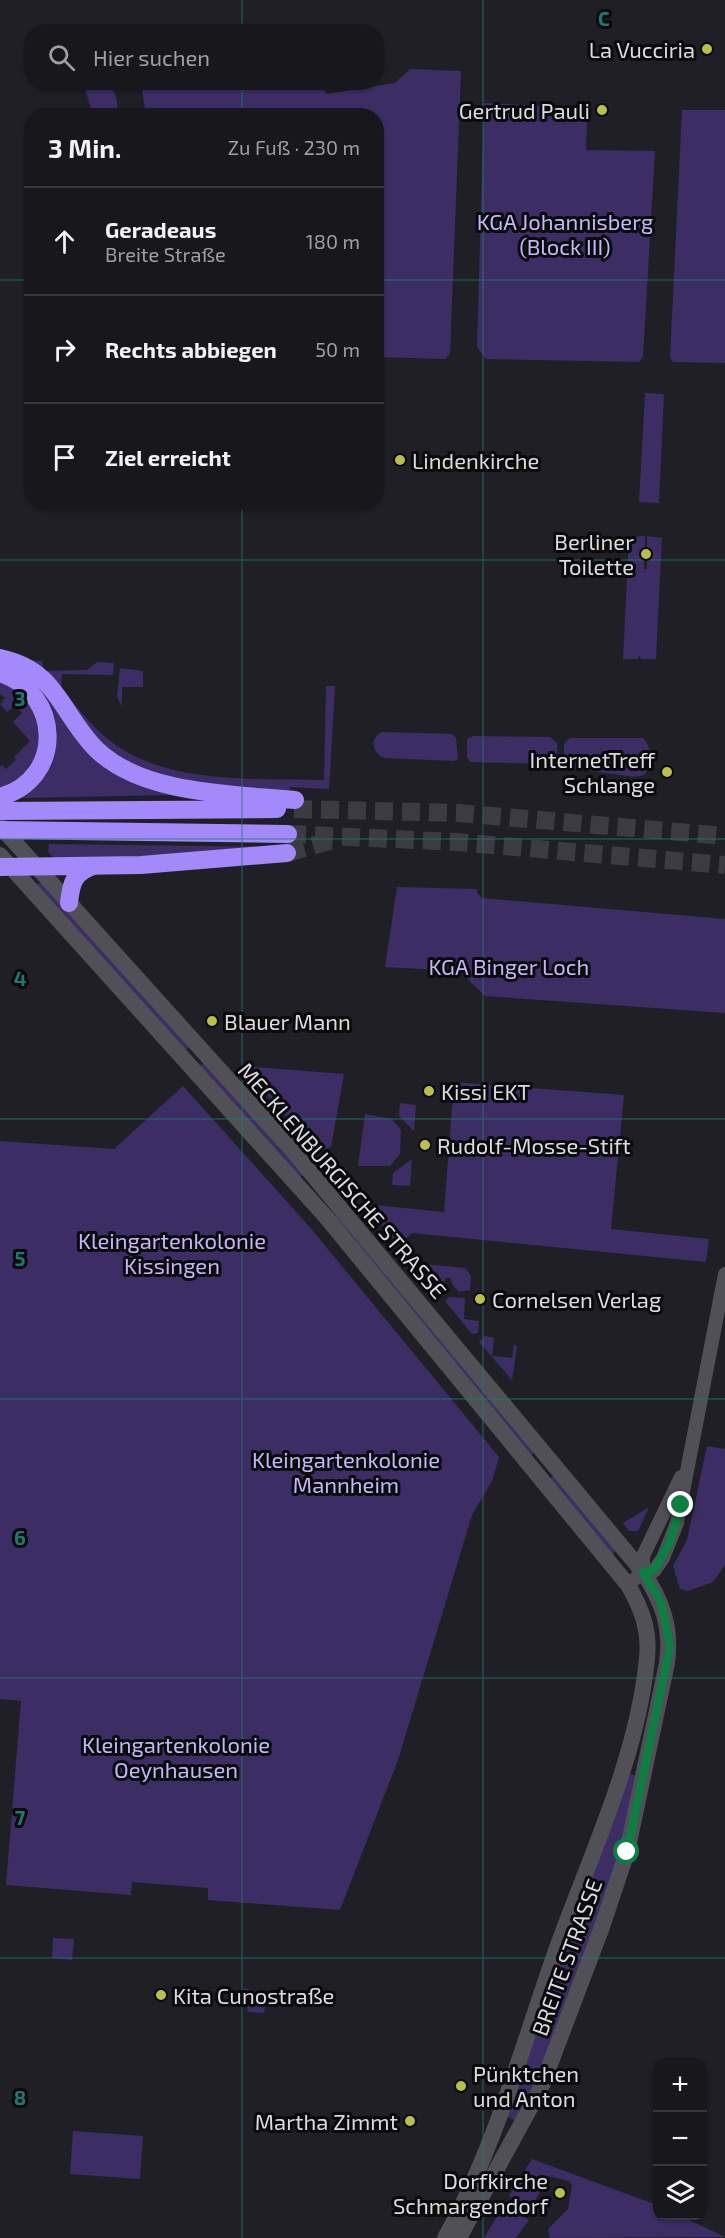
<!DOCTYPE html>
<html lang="de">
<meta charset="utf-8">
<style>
:root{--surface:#18171c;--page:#212025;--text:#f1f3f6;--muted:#9f9fa3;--line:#36363b}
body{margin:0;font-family:"Exo 2",sans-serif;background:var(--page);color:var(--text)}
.controls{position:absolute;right:18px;bottom:18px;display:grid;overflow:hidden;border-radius:12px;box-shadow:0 2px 4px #0004}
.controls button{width:54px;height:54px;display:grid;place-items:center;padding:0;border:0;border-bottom:2px solid var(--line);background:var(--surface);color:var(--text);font:30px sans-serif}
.stop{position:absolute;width:18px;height:18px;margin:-14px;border:4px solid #0b8043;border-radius:50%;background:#fff}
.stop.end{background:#0b8043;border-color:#fff;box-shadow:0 2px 6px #0008}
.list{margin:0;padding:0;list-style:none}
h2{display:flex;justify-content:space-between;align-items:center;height:78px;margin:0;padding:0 24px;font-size:26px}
h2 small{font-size:20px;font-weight:400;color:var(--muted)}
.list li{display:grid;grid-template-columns:39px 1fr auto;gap:18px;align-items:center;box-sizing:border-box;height:108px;padding:0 24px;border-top:2px solid var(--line)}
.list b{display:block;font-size:22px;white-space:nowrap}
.list p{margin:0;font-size:20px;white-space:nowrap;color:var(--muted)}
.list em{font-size:20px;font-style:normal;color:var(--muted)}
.icon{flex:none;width:33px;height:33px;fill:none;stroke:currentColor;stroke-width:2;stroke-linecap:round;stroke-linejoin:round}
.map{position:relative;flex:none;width:725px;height:2238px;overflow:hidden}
.search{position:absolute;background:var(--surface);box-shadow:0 2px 4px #0004;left:24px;top:24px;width:360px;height:66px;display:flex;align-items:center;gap:15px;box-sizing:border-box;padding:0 21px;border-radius:24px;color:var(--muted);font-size:22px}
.panel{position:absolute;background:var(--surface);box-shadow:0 2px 4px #0004;left:24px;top:108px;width:360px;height:402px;border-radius:24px}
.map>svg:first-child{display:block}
.green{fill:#3c2e65}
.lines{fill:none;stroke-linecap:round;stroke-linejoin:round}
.motorway-tunnel{stroke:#3c3b41;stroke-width:18;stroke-dasharray:18 9;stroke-linecap:butt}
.tertiary{stroke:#515057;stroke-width:14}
.secondary{stroke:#515057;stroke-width:16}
.motorway{stroke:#a389f9;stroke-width:18}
.route{stroke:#0b8043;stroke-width:8}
.grid{fill:none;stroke:#197b74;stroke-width:1.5;stroke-opacity:0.55}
.poi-dot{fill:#b9c046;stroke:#0a090c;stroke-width:2}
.labels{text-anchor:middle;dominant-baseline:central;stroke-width:6;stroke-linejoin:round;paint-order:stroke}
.poi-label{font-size:22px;fill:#dcdbdf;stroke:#0a090c;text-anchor:start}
.park-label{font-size:22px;fill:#c3b7f8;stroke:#0a090c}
.street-label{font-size:22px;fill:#dcdbdf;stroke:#0a090c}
.grid-label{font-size:20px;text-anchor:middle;font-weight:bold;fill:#197b74;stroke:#0a090c;stroke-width:6;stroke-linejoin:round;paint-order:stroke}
</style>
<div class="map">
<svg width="725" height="2238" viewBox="0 0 725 2238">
<rect width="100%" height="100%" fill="#201f25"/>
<path class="green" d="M 410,69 L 461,71 L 450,354 L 445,359 L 377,357 L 376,116 L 146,115 L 141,83 L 324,83 L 326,94 L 395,83 Z
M 102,84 C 118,88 117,102 118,115 L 93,115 L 85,89 Z
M 484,103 L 565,107 L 565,117 L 587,118 L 586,150 L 655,151 L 643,357 L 639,362 L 486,359 L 477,347 Z
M 682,110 L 725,110 L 725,363 L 673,362 L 670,358 Z
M 645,393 L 664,394 L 659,503 L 639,502 Z
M 645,536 L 644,569 L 647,569 L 647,536 L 662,538 L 656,659 L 641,659 L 639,655 L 638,659 L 623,659 L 629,537 Z
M 29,660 L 42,661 L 44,671 L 87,670 L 97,662 L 114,663 L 113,675 L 62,674 L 61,688 C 75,704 88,722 104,736 C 162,786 253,778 324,780 L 326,686 L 335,686 L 329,789 L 290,787 L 289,794 L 184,782 L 118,760 Z
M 0,664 L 38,682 L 91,747 L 181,793 L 169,795 L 22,798 L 54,738 Z
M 120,668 L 143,671 L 143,687 L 122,687 L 122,706 L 117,697 Z
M 0,679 L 27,696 L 42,732 L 33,768 L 0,792 L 0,767 L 2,765 L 6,769 L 16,760 L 14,757 L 30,741 L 13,722 L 22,713 L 15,705 L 7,712 L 0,704 L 5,698 L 0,694 Z
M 382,732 L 452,734 L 456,738 L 458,759 L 454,761 L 384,758 C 372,752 369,739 382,732 Z
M 473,736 L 550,737 L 557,743 L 557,758 L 551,764 L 470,762 L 467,757 L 467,739 Z
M 570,738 L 643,738 C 653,747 652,765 644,775 L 635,777 L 569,768 L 564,763 L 564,744 Z
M 49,844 L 267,847 L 267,849 L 57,861 L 48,852 Z
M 42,883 L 189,1047 L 186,1050 L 36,884 Z
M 397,887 L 477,889 L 477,893 L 482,898 L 725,919 L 725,1013 L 485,996 L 459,971 L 385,967 Z
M 204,1063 L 303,1175 L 299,1178 L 200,1066 Z
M 241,1066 L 344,1074 L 331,1147 L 318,1152 Z
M 454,1082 L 624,1095 L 611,1229 L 709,1239 L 706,1262 L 412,1233 L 398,1245 L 365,1204 L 444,1212 Z
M 183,1086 L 308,1225 L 499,1457 L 492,1481 L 472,1515 L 398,1760 L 340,1910 L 208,1900 L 208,1888 L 132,1882 L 131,1895 L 6,1885 L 21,1701 L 0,1699 L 0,1141 L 114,1149 Z
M 400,1103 L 416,1105 L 414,1131 L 399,1116 Z
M 365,1114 L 392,1119 L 401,1130 L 400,1154 L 390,1166 L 358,1166 Z
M 412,1159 L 410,1186 L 392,1185 L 393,1173 Z
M 337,1214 L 534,1453 L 531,1455 L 333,1218 Z
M 413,1263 L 465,1268 L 471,1276 L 470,1290 L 459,1292 L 452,1284 L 451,1278 L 445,1278 L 444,1290 L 438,1292 Z
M 449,1297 L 465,1298 L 464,1319 L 479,1321 L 478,1333 L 472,1334 L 445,1301 Z
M 485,1336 L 494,1338 L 492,1356 L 512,1358 L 514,1344 L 517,1347 L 512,1380 L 479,1342 Z
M 707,1446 L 725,1449 L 725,1565 L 713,1582 L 688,1591 L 680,1589 L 673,1566 L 687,1540 Z
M 554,1475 L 616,1550 L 612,1556 L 550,1479 Z
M 649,1507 L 638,1531 L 629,1531 L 623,1523 Z
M 627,1773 L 637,1776 L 615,1871 L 543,2067 L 517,2121 L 505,2116 Z
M 53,1938 L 74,1939 L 72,1960 L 52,1958 Z
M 244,1988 L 259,1992 L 266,2003 L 264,2013 L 248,2012 Z
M 73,2131 L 143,2136 L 140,2179 L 70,2174 Z
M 532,2159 L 657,2205 L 658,2216 L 681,2216 L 725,2237 L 550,2238 L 548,2229 L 568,2209 L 572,2185 L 569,2181 L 548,2176 L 531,2209 L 509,2196 Z
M 504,2205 L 529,2220 L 516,2238 L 484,2238 Z"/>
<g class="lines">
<path class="motorway-tunnel" d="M 294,809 L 458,813 L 725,836
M 288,834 L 457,842 L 725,865
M 287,853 L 333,840"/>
<path class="tertiary" d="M 643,1572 L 643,1556 L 681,1477
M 628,1585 L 643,1572 L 654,1571 L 663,1558 L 677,1523 L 725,1274"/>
<path class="secondary" d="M 0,826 L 291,1149 L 643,1572 C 662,1601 672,1627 667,1663 L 627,1852 L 602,1927 L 541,2088 L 459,2238
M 0,855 L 326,1217 L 628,1585 C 642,1609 650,1631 647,1658 C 638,1756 591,1854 558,1945 C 523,2043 496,2147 445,2238"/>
<path class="motorway" d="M 0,658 C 58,670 61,715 97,750 C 144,795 234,794 295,800
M 0,673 C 62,693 65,779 0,797
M 0,811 L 277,809
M 0,830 L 288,834
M 0,867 L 141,865 L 287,853
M 69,903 C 71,883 74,872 94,866"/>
</g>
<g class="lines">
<path class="route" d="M 627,1852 L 670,1646 L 661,1602 L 643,1572 L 654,1570 L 670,1542 L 681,1505"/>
</g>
<path class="grid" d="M 242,0 L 242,32M 483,0 L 483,2238M 242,82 L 242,116M 0,280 L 32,280M 376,280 L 725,280M 242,502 L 242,2238M 0,560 L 725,560M 0,839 L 725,839M 0,1119 L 725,1119M 0,1399 L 725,1399M 0,1678 L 725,1678M 0,1958 L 725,1958"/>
<g class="poi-dot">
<circle cx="707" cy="49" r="6"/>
<circle cx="602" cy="110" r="6"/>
<circle cx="400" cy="460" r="6"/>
<circle cx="646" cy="554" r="6"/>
<circle cx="667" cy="772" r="6"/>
<circle cx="212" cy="1021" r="6"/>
<circle cx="429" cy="1091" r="6"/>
<circle cx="425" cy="1145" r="6"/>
<circle cx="480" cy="1299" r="6"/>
<circle cx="161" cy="1995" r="6"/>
<circle cx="461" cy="2086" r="6"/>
<circle cx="410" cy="2121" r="6"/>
<circle cx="560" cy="2193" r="6"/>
</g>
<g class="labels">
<g class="poi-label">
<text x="695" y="49" text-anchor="end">La Vucciria</text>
<text x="590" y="110" text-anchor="end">Gertrud Pauli</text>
<text x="412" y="460">Lindenkirche</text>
<text x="634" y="541" text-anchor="end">Berliner<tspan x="634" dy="25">Toilette</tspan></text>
<text x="655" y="759" text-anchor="end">InternetTreff<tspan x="655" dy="25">Schlange</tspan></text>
<text x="224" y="1021">Blauer Mann</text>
<text x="441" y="1091">Kissi EKT</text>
<text x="437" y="1145">Rudolf-Mosse-Stift</text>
<text x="492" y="1299">Cornelsen Verlag</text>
<text x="173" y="1995">Kita Cunostraße</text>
<text x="473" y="2073">Pünktchen<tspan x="473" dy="25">und Anton</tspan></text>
<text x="398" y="2121" text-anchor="end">Martha Zimmt</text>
<text x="548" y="2180" text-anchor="end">Dorfkirche<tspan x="548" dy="25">Schmargendorf</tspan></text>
</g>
<g class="park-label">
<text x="565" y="221">KGA Johannisberg<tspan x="565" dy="25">(Block III)</tspan></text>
<text x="509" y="966">KGA Binger Loch</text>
<text x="172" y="1240">Kleingartenkolonie<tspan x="172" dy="25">Kissingen</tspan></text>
<text x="346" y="1459">Kleingartenkolonie<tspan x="346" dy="25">Mannheim</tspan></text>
<text x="176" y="1744">Kleingartenkolonie<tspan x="176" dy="25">Oeynhausen</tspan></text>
</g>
<g class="street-label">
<text transform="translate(343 1180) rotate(49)">MECKLENBURGISCHE STRASSE</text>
<text transform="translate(566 1957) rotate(-70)">BREITE STRASSE</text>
</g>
</g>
<g class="grid-label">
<text x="604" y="26">C</text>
<text x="20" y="706">3</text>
<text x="20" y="986">4</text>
<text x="20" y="1266">5</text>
<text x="20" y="1545">6</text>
<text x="20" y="1825">7</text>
<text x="20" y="2105">8</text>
</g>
</svg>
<div class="controls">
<button>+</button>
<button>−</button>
<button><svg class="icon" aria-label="layers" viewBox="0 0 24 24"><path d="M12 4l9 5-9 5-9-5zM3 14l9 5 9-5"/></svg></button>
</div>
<div class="stop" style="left:627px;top:1852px"></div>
<div class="stop end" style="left:681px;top:1505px"></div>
<div class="search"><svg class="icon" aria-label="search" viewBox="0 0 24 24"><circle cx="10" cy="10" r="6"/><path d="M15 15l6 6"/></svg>Hier suchen</div>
<section class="panel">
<h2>3 Min.<small>Zu Fuß · 230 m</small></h2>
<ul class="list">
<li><svg class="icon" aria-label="ahead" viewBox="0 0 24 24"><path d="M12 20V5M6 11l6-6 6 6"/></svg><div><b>Geradeaus</b><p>Breite Straße</p></div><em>180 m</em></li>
<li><svg class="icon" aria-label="right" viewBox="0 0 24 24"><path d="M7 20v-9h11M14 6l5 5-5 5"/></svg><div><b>Rechts abbiegen</b></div><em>50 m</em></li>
<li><svg class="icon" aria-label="arrive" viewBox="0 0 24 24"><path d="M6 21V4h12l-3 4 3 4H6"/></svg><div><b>Ziel erreicht</b></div></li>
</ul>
</section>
</div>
